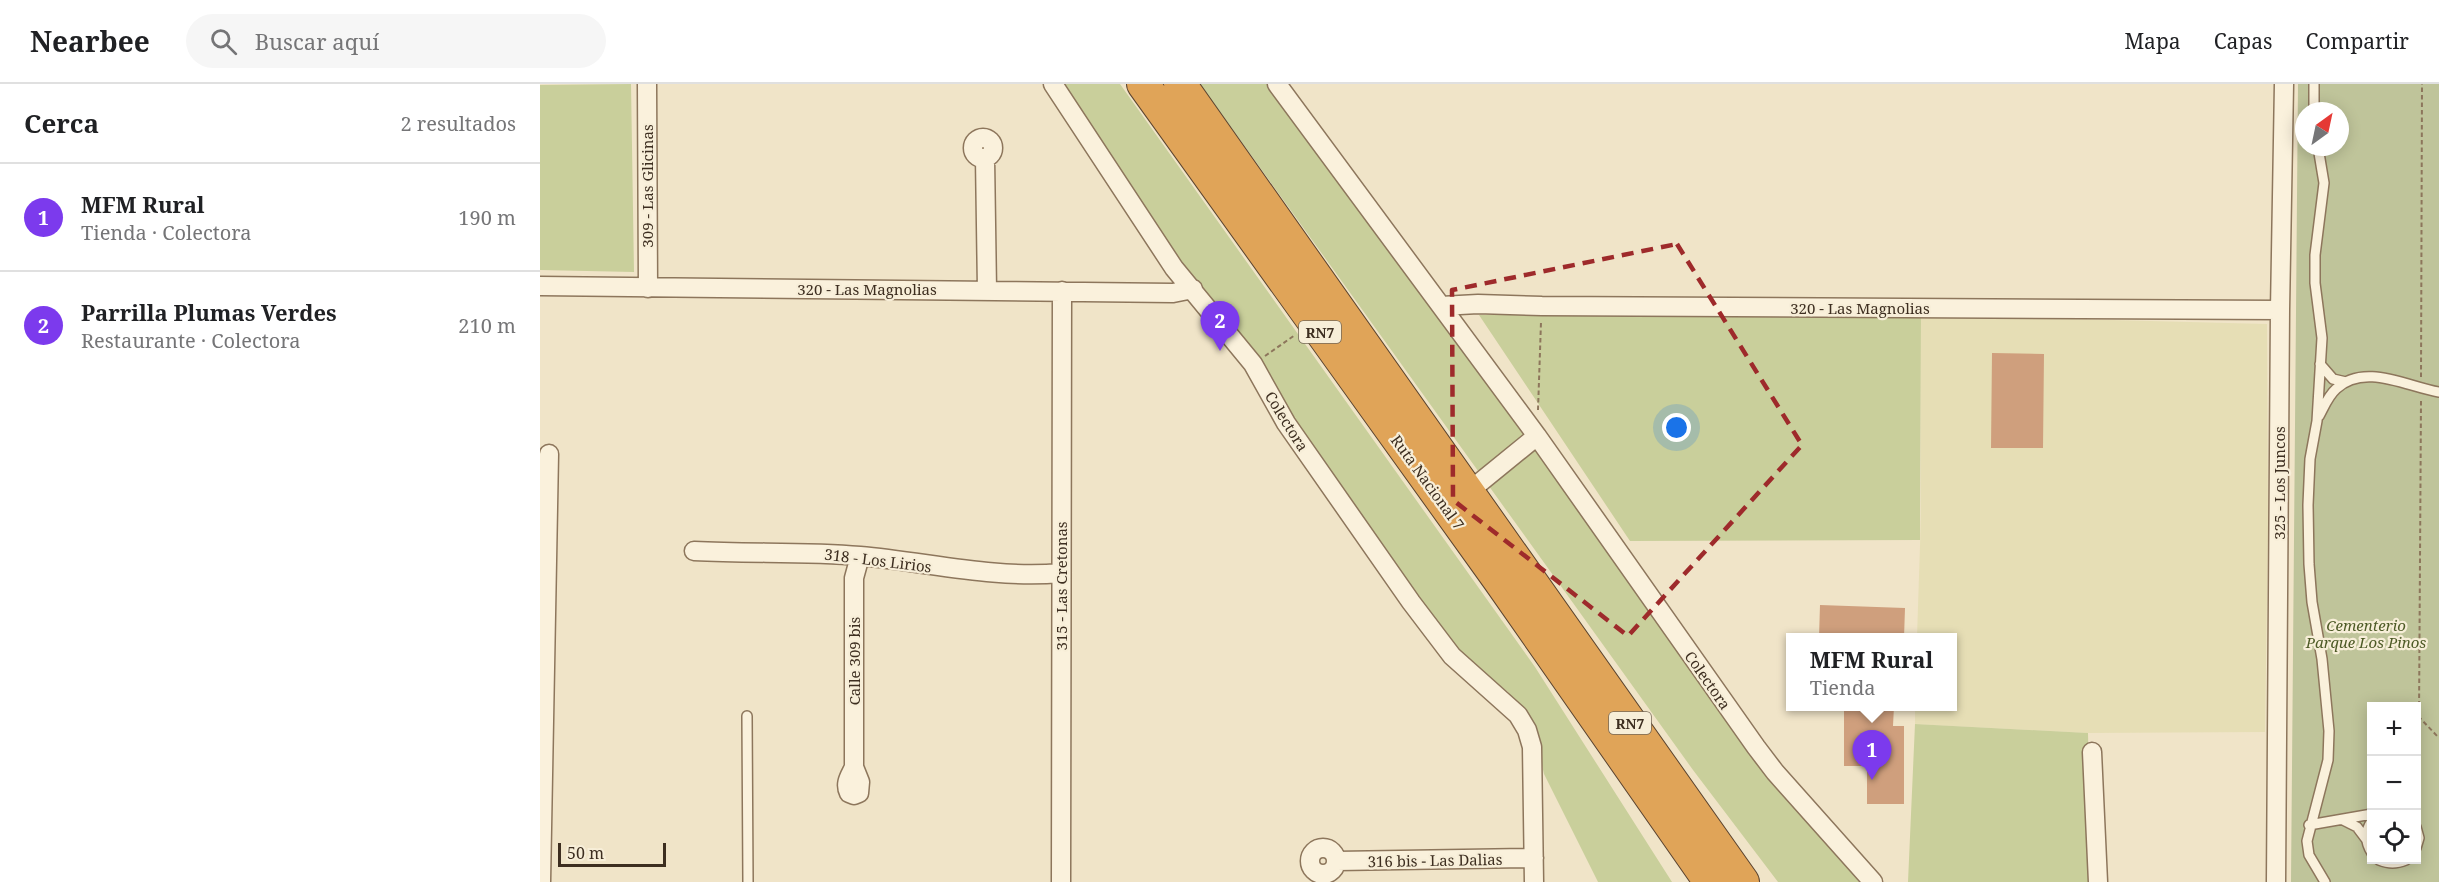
<!DOCTYPE html>
<html lang="es">
<meta charset="utf-8">
<style>
:root{--surface:#fff;--page:#f6f6f6;--text:#202124;--muted:#757577;--line:#e0e0e0;--accent:#7c3aed}
body{margin:0;font-family:"Noto Serif",serif;background:var(--page);color:var(--text)}
.controls{position:absolute;right:18px;bottom:18px;display:grid;overflow:hidden;border-radius:0px;box-shadow:0 3px 15px #0003}
.controls button{width:54px;height:54px;display:grid;place-items:center;padding:0;border:0;border-bottom:2px solid var(--line);background:var(--surface);color:var(--text);font:30px sans-serif}
.compass{position:absolute;left:1755px;top:18px;width:54px;height:54px;border-radius:50%;background:var(--surface);box-shadow:0 3px 15px #0003;rotate:33deg}
.scale{position:absolute;left:18px;bottom:15px;width:108px;box-sizing:border-box;padding-left:6px;border:3px solid #3d2e20;border-top:0;font-size:16px;line-height:21px;white-space:nowrap;color:#3d2e20;-webkit-text-stroke:4px #f7eed8;paint-order:stroke}
.you{position:absolute;left:1137px;top:344px;width:21px;height:21px;margin:-15px;border:4px solid #fff;border-radius:50%;background:#1a73e8;box-shadow:0 0 0 9px #1a73e833}
.badge{display:grid;place-items:center;width:39px;height:39px;border-radius:50%;background:var(--accent);color:#fff;font-size:20px;font-weight:700}
.pin{position:absolute;translate:-50% -50px;filter:drop-shadow(0 2px 3px #0008)}
.pin::after{content:'';position:absolute;top:32px;width:21px;height:18px;background:inherit;clip-path:polygon(0 0,100% 0,50% 100%)}
.popup{position:absolute;left:1246px;top:549px;width:171px;height:78px;box-sizing:border-box;display:grid;place-content:center;border-radius:0px;background:var(--surface);filter:drop-shadow(0 2px 4px #0005);font-size:20px;white-space:nowrap;color:var(--muted)}
.popup b{font-size:22px;color:var(--text)}
.popup::after{content:'';position:absolute;left:50%;top:100%;margin-left:-12px;border:12px solid transparent;border-top-color:var(--surface)}
.list{margin:0;padding:0;list-style:none}
h2{display:flex;justify-content:space-between;align-items:center;height:78px;margin:0;padding:0 24px;font-size:26px}
h2 small{font-size:20px;font-weight:400;color:var(--muted)}
.list li{display:grid;grid-template-columns:39px 1fr auto;gap:18px;align-items:center;box-sizing:border-box;height:108px;padding:0 24px;border-top:2px solid var(--line)}
.list b{display:block;font-size:22px;white-space:nowrap}
.list p{margin:0;font-size:20px;white-space:nowrap;color:var(--muted)}
.list em{font-size:20px;font-style:normal;color:var(--muted)}
.icon{flex:none;width:33px;height:33px;fill:none;stroke:currentColor;stroke-width:2;stroke-linecap:round;stroke-linejoin:round}
.map{position:relative;flex:none;width:1899px;height:798px;overflow:hidden}
header{display:flex;align-items:center;gap:36px;box-sizing:border-box;height:84px;padding:0 30px;background:var(--surface);border-bottom:2px solid var(--line)}
header strong{font-size:28px}
nav{display:flex;gap:33px;margin-inline-start:auto;font-size:21px}
.search{width:420px;height:54px;background:var(--page);display:flex;align-items:center;gap:15px;box-sizing:border-box;padding:0 21px;border-radius:33px;color:var(--muted);font-size:22px}
main{display:flex}
aside{flex:1;background:var(--surface)}
.map>svg:first-child{display:block}
.farmland{fill:#e6deb5}
.green{fill:#c9cf9b}
.cemetery{fill:#bfc49a;fill-rule:evenodd}
.building{fill:#cf9f7d}
.lines{fill:none;stroke-linecap:round;stroke-linejoin:round}
.service-casing{stroke:#8d765c;stroke-width:12}
.minor-casing{stroke:#8d765c;stroke-width:21}
.motorway-casing{stroke:#5b4430;stroke-width:34}
.path{stroke:#8d765c;stroke-width:2;stroke-dasharray:4.5 3;stroke-linecap:butt}
.service{stroke:#faf1dc;stroke-width:9}
.minor{stroke:#faf1dc;stroke-width:18}
.motorway{stroke:#e0a458;stroke-width:32}
.marked{fill:none;stroke:#9e2a2b;stroke-width:4.5;stroke-dasharray:12 8;stroke-linejoin:round}
.labels{text-anchor:middle;dominant-baseline:central;stroke-width:4.5;stroke-linejoin:round;paint-order:stroke}
.shield{fill:#f7eed8;stroke:#756857;stroke-width:1.5}
.shield-label{font-size:14px;font-weight:bold;fill:#3d2e20}
.street-label{font-size:15px;fill:#3d2e20;stroke:#f7eed8}
.park-label{font-size:15px;font-style:italic;fill:#4d5a26;stroke:#f7eed8}
</style>
<header>
<strong>Nearbee</strong>
<div class="search"><svg class="icon" aria-label="search" viewBox="0 0 24 24"><circle cx="10" cy="10" r="6"/><path d="M15 15l6 6"/></svg>Buscar aquí</div>
<nav><a>Mapa</a><a>Capas</a><a>Compartir</a></nav>
</header>
<main>
<aside>
<h2>Cerca<small>2 resultados</small></h2>
<ul class="list">
<li><span class="badge">1</span><div><b>MFM Rural</b><p>Tienda · Colectora</p></div><em>190 m</em></li>
<li><span class="badge">2</span><div><b>Parrilla Plumas Verdes</b><p>Restaurante · Colectora</p></div><em>210 m</em></li>
</ul>
</aside>
<div class="map">
<svg width="1899" height="798" viewBox="0 0 1899 798">
<rect width="100%" height="100%" fill="#f0e4c8"/>
<path class="farmland" d="M 1381,231 L 1727,240 L 1728,442 L 1725,648 L 1548,649 L 1375,640 L 1375,623 L 1413,622 L 1413,554 L 1377,553 L 1381,431 Z"/>
<path class="green" d="M 91,0 L 94,188 L 0,186 L 0,1 Z
M 519,0 L 580,0 L 995,583 L 1132,798 L 1058,798 L 1004,690 L 993,641 L 968,608 L 924,573 L 863,496 L 631,171 Z
M 660,0 L 729,0 L 1319,798 L 1238,798 L 1153,686 Z
M 939,231 L 1381,231 L 1380,456 L 1090,457 Z
M 1375,640 L 1548,649 L 1551,798 L 1368,798 Z"/>
<path class="cemetery" d="M 1758,0 L 1899,0 L 1899,798 L 1751,798 ZM 1764,27 L 1800,27 L 1800,63 L 1764,63 ZM 1832,622 L 1876,622 L 1876,776 L 1832,776 Z"/>
<path class="building" d="M 1452,269 L 1504,270 L 1503,364 L 1451,364 Z
M 1280,521 L 1365,524 L 1364,554 L 1279,554 Z
M 1304,622 L 1354,622 L 1353,642 L 1364,642 L 1364,720 L 1327,720 L 1327,682 L 1304,682 Z"/>
<g class="lines">
<defs>
<path id="service" d="M 1774,0 L 1774,27
M 1778,63 L 1784,99 L 1775,171 L 1775,199 L 1782,254 L 1777,337 L 1770,375 L 1768,421 L 1769,480 L 1772,518 L 1782,575 L 1789,647 L 1788,676 L 1767,757 L 1769,771 L 1785,798
M 1780,280 L 1793,295 L 1806,298
M 1779,332 C 1784,323 1788,312 1796,305 C 1824,278 1868,303 1899,308
M 207,632 L 208,798
M 1803,736 L 1817,743 L 1826,755
M 1832,737 C 1824,748 1825,758 1832,769
M 1769,741 L 1832,730
M 1876,743 L 1879,754 L 1876,764
M 1839,776 C 1849,780 1856,780 1866,776"/>
<path id="minor" d="M 107,0 L 108,204
M 513,0 L 634,184 L 713,280 L 746,339 L 871,518 L 912,572 L 978,631 L 987,646 L 992,663 L 994,798
M 737,0 L 997,352 L 1216,663 L 1235,688 L 1333,798
M433 64a10 10 0 1 1 20 0a10 10 0 1 1-20 0Z
M 445,74 L 447,206
M 0,202 L 633,209 L 653,205
M 901,222 L 938,220 L 1002,222 L 1740,226
M 927,409 L 997,352
M 154,467 C 210,470 265,467 320,472 C 388,478 453,495 521,489
M 1552,668 L 1558,798
M 314,683 C 310,692 304,699 309,709 L 314,711 L 319,709 L 320,698 L 314,683 L 314,494 L 320,472
M770 777a13 13 0 1 1 26 0a13 13 0 1 1-26 0Z
M 797,777 L 994,774
M 1,798 L 9,370
M 521,798 L 522,207
M 1736,798 L 1740,226 L 1744,0"/>
<path id="motorway" d="M 603,0 L 959,496 L 1170,798
M 640,0 L 1203,798"/>
</defs>
<use href="#service" class="service-casing"/>
<use href="#minor" class="minor-casing"/>
<use href="#motorway" class="motorway-casing"/>
<path class="path" d="M 725,272 L 755,251
M 1881,293 L 1882,0
M 1881,317 L 1879,633 L 1899,654
M 998,326 L 1001,238"/>
<use href="#service" class="service"/>
<use href="#minor" class="minor"/>
<use href="#motorway" class="motorway"/>
</g>
<path class="marked" d="M 1137,160 L 1262,361 L 1088,552 L 913,416 L 912,206 Z"/>
<g class="labels">
<g class="shield">
<rect x="759" y="237" width="42" height="22" rx="4.5"/>
<rect x="1069" y="628" width="42" height="22" rx="4.5"/>
</g>
<g class="shield-label">
<text x="780" y="248">RN7</text>
<text x="1090" y="639">RN7</text>
</g>
<g class="street-label">
<text transform="translate(107 102) rotate(-90)">309 - Las Glicinas</text>
<text x="327" y="205">320 - Las Magnolias</text>
<text x="1320" y="224">320 - Las Magnolias</text>
<text transform="translate(747 337) rotate(58)">Colectora</text>
<text transform="translate(888 398) rotate(54)">Ruta Nacional 7</text>
<text transform="translate(1739 399) rotate(-90)">325 - Los Juncos</text>
<text transform="translate(338 476) rotate(7)">318 - Los Lirios</text>
<text transform="translate(521 502) rotate(-90)">315 - Las Cretonas</text>
<text transform="translate(314 577) rotate(-90)">Calle 309 bis</text>
<text transform="translate(1168 596) rotate(55)">Colectora</text>
<text transform="translate(895 776) rotate(-1)">316 bis - Las Dalias</text>
</g>
<g class="park-label">
<text x="1826" y="541">Cementerio<tspan x="1826" dy="17">Parque Los Pinos</tspan></text>
</g>
</g>
</svg>
<div class="controls">
<button>+</button>
<button>−</button>
<button><svg class="icon" aria-label="locate" viewBox="0 0 24 24"><circle cx="12" cy="12" r="6"/><path d="M12 2v4M12 18v4M2 12h4M18 12h4"/></svg></button>
</div>
<svg class="compass" viewBox="-18 -18 36 36"><path d="M0-13l5 13h-10z" fill="#e53935"/><path d="M0 13l5-13h-10z" fill="#757577"/></svg>
<div class="scale">50 m</div>
<div class="you"></div>
<div class="pin badge" style="left:1332px;top:696px">1</div>
<div class="popup"><b>MFM Rural</b>Tienda</div>
<div class="pin badge" style="left:680px;top:267px">2</div>
</div>
</main>
